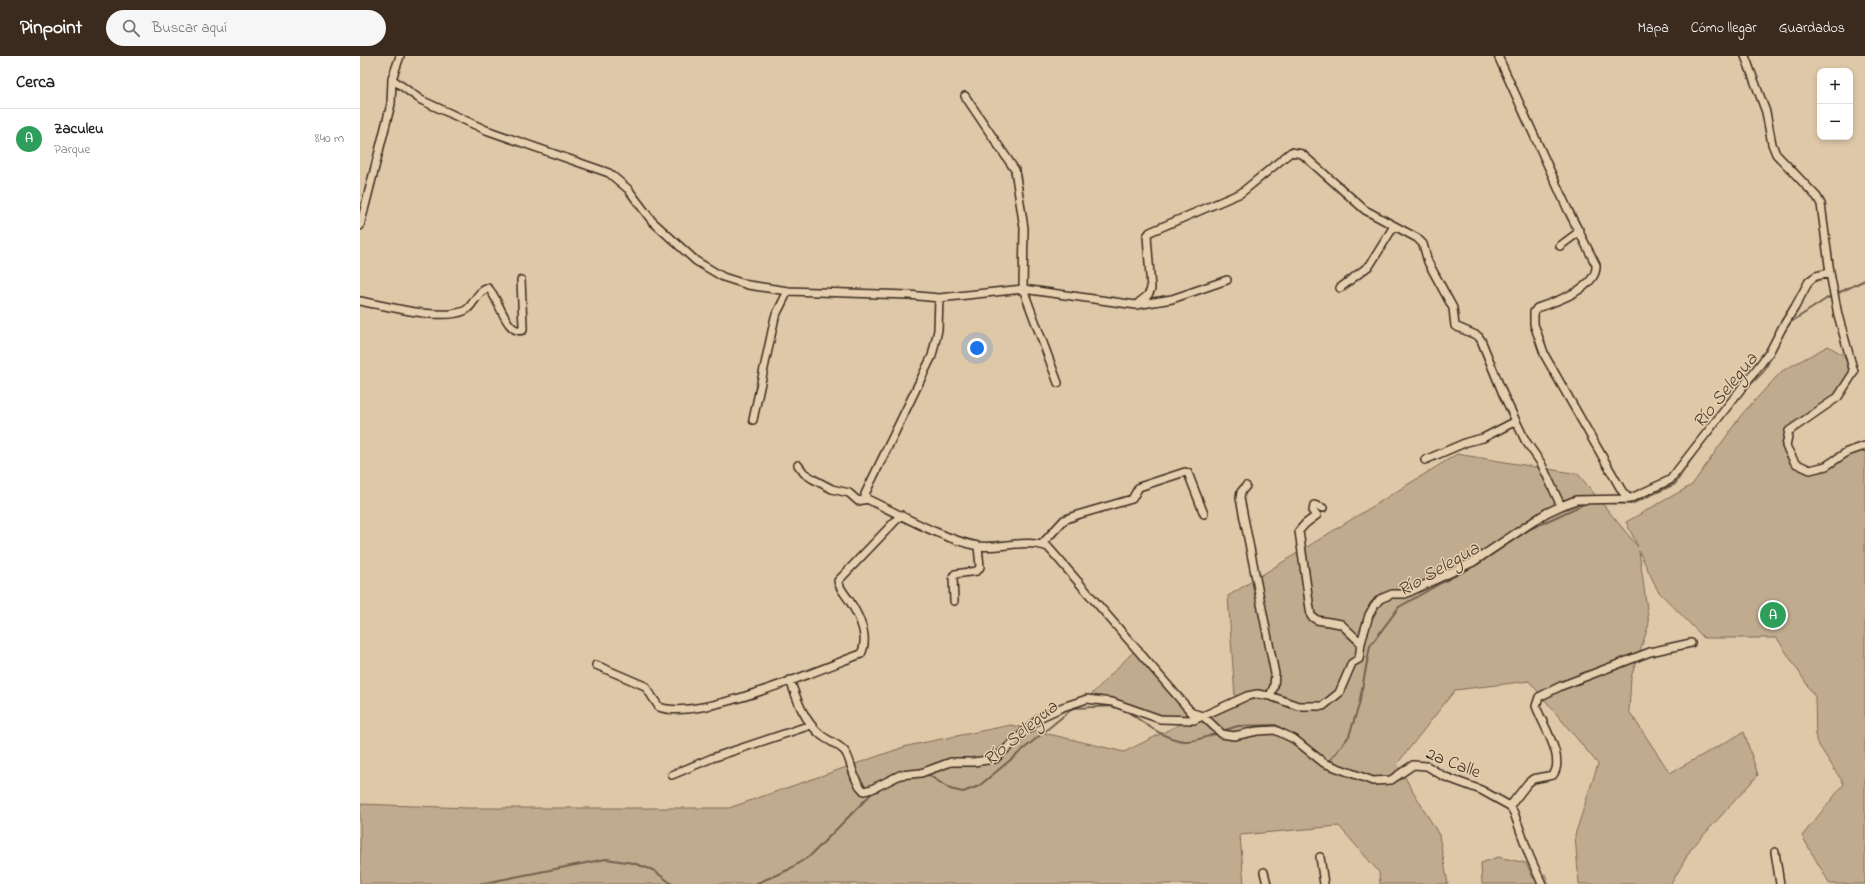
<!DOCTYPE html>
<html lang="es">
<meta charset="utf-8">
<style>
:root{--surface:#fff;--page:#f6f6f6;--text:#202124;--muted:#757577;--line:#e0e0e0;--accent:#3b2a1e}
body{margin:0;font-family:"Indie Flower",sans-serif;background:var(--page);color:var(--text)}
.controls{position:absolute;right:12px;top:12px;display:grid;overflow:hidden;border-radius:8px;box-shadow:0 2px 6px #0003}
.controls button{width:36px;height:36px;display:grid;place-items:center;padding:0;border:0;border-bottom:1px solid var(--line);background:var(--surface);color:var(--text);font:20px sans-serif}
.you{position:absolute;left:617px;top:292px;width:14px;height:14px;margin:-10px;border:3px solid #fff;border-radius:50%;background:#1a73e8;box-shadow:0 0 0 6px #1a73e833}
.badge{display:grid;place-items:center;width:26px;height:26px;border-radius:50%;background:var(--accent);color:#fff;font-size:13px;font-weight:700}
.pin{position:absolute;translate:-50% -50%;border:2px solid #fff;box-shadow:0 1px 4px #0006}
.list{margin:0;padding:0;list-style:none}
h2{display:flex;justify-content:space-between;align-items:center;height:52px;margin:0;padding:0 16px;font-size:17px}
h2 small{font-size:13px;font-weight:400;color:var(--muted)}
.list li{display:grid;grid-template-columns:26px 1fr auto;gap:12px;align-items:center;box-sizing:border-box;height:60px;padding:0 16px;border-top:1px solid var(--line)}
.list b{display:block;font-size:15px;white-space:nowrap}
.list p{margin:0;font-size:13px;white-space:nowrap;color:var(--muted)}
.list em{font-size:13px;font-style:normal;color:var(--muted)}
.icon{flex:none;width:22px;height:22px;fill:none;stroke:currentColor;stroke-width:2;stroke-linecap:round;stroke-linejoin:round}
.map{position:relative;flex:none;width:1505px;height:828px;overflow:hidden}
header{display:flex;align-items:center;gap:24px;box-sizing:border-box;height:56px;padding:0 20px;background:var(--accent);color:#fff}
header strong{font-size:19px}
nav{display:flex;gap:22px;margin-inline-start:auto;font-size:14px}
.search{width:280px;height:36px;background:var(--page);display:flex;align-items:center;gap:10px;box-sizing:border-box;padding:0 14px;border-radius:22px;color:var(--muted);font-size:15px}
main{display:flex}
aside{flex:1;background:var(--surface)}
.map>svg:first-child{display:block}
.green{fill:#c0ab8f;stroke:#7e6a56}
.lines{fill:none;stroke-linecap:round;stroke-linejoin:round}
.stream{stroke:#72604d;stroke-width:2}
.street-casing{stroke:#3b2a1e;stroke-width:10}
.street{stroke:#e5cfae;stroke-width:7}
.labels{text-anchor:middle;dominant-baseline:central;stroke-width:3;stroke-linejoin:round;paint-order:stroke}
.street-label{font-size:18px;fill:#3b2a1e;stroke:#e5cfae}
.water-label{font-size:19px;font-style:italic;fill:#4d3c2e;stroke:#e5cfae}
</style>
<header>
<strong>Pinpoint</strong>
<div class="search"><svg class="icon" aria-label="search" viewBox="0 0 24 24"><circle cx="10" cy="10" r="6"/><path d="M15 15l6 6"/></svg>Buscar aquí</div>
<nav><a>Mapa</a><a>Cómo llegar</a><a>Guardados</a></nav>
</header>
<main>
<aside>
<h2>Cerca<small></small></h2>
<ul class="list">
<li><span class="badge" style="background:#2e9e5b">A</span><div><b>Zaculeu</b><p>Parque</p></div><em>840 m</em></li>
</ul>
</aside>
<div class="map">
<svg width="1505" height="828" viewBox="0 0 1505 828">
<rect width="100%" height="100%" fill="#dec8a8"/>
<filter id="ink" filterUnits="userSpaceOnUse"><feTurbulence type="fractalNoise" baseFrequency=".025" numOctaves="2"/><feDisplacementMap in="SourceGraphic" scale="8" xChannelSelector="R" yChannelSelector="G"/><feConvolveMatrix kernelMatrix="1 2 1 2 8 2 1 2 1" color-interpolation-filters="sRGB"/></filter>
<g filter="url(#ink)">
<path class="green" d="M 1468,290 L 1485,300 C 1487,309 1491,319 1487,328 C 1479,346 1446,364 1429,375 C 1425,398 1429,405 1450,414 L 1505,390 L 1505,828 L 1470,828 L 1442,780 L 1484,728 L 1456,685 L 1455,641 L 1417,582 L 1344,582 L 1298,535 L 1279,495 L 1289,568 L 1271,621 L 1269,655 L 1310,717 L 1384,676 L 1398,719 L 1331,793 L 1311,828 L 1219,828 L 1215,779 L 1238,708 L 1169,625 L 1095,634 L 1037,708 L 1079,779 L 1088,828 L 1020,828 L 1019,816 L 979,770 L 880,779 L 884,828 L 0,828 L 0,748 L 108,752 L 369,752 L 547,690 L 651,669 L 764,696 L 875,641 L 868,540 L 1097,398 L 1218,418 L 1278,491 L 1266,466 L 1332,429 L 1382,358 L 1422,315 Z
M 777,592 L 832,657 L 829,662 L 802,663 L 727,643 Z
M 1138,801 L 1166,807 L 1173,822 L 1185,818 L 1189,828 L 1122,828 L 1121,807 Z"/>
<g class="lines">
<path class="stream" d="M 1382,337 L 1404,315 L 1428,268 L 1466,243 L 1505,224
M 1244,447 L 1271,448 L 1315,428 L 1334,399
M 764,653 C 782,665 802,683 824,685 C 836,686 847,680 858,677
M 862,675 L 878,670 L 916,669 L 923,674
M 968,707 L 989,680 L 999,649 L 1010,590 L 1039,551 L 1081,527 L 1118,508 L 1170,473 L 1226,447
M 567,718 L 590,733 L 603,736 L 619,730 L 713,652 L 756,650
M 119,828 L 246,803 L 273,807 L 293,814 L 312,828
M 395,828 L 428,814 L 451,799 L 515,734"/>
<defs>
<path id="street" d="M 1138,0 L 1208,154 L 1236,209 C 1238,232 1195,246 1177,252 L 1174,256 L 1174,268 L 1185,300 L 1262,435 L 1269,443
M 1385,0 L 1406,56 L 1412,88 L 1416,98 L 1457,141 L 1461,148 L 1470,217 L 1478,259 L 1494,316 L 1478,341 L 1429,375 L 1426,390 L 1435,407 L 1450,414 L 1466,410 L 1487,396 L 1505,390
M 32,23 L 61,44 L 126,74 L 249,117 L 268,133 L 292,165 L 336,205 L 363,221 L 388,229 L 428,235 L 548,239 L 579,242 L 663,233 L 776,249 L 812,243 L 867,224
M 605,40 L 655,114 L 664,172 L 663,233 L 698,327
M 0,170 L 31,48 L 32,23 L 40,0
M 1200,190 L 1220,175
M 980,232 L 1010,209 L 1034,170
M 579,242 L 578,274 L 572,300 L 505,438 L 507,443 C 539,458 585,484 618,490 C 642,493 665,482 688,491 L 832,657 L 843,660 L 862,678 L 874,680 L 897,675 L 915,674 L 934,683 L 964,707 L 1013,725 L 1031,724 L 1053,709 L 1067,710 L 1083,720 L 1121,734 L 1150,750 L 1154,757 L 1169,799 L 1182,828
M 0,245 C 27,250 80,265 104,255 C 114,251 115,236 128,232 C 138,239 146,280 163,274 L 163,270 L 161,224
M 776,249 L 788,239 L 791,233 L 787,180 L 790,176 L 881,137 L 931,96 L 942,98 L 1005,154 L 1057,182 L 1063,188 L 1068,206 L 1093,252 L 1095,270 L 1118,280 L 1121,284 L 1143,338 L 1165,384 L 1181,407 L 1201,450
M 393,364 L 415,261 L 428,235
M 1065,404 L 1107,386 L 1123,382 L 1156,365
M 438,409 L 444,417 L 453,423 L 472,433 L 489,437 L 498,445 L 507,443
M 886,430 L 881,436 L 880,442 L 915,618 L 914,630 L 910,640
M 963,452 L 954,449 L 953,456 L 957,459 L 945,468 L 939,475 L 951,560 L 957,564 L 981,568 L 1001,587
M 681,489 L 704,464 L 717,459 L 772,443 L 779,431 L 825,416 L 828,417 L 844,458
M 594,545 L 593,521 L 595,518 L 617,515 L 620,511 L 618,490
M 236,609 L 285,630 L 299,651 C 338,666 460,613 501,598 C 510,581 498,558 489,544 C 485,538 479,532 478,525 L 541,459
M 430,624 C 437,644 444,665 461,679 C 468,685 481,689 486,697 C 493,710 493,725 504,735 L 512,733 L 540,719 L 561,717 L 591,706 L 613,706 L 635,703 L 681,661 L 703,651 L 727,643 L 752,646 L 800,663 L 834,664 L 887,640 L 897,638 L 910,640 L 938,650 L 963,650 L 979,637 L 992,607 L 999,603 L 1001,587 L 1009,559 L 1014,550 L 1020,543 L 1032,538 L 1045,538 L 1113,506 L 1186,457 L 1201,450 L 1216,444 L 1269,443 L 1310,424 L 1409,297 L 1422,272 L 1435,251 L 1449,225 L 1456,220 L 1470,217
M 312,719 L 352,702 L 451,669
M 1150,750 L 1168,727 L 1173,723 L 1193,719 C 1206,702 1182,668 1176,650 L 1179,641 L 1201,630 L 1290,596 L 1331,587
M 1415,796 L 1420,828
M 960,801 L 964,828
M 904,816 L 907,828"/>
</defs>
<use href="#street" class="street-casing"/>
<use href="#street" class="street"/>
</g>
</g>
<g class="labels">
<g class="street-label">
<text transform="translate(1093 708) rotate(21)">2a Calle</text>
</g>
<g class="water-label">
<text transform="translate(1366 335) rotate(-51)">Río Selegua</text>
<text transform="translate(1079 514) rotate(-30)">Río Selegua</text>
<text transform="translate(661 678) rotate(-40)">Río Selegua</text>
</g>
</g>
</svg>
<div class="controls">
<button>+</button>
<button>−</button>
</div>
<div class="you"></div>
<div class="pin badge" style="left:1413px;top:559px;background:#2e9e5b">A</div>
</div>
</main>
